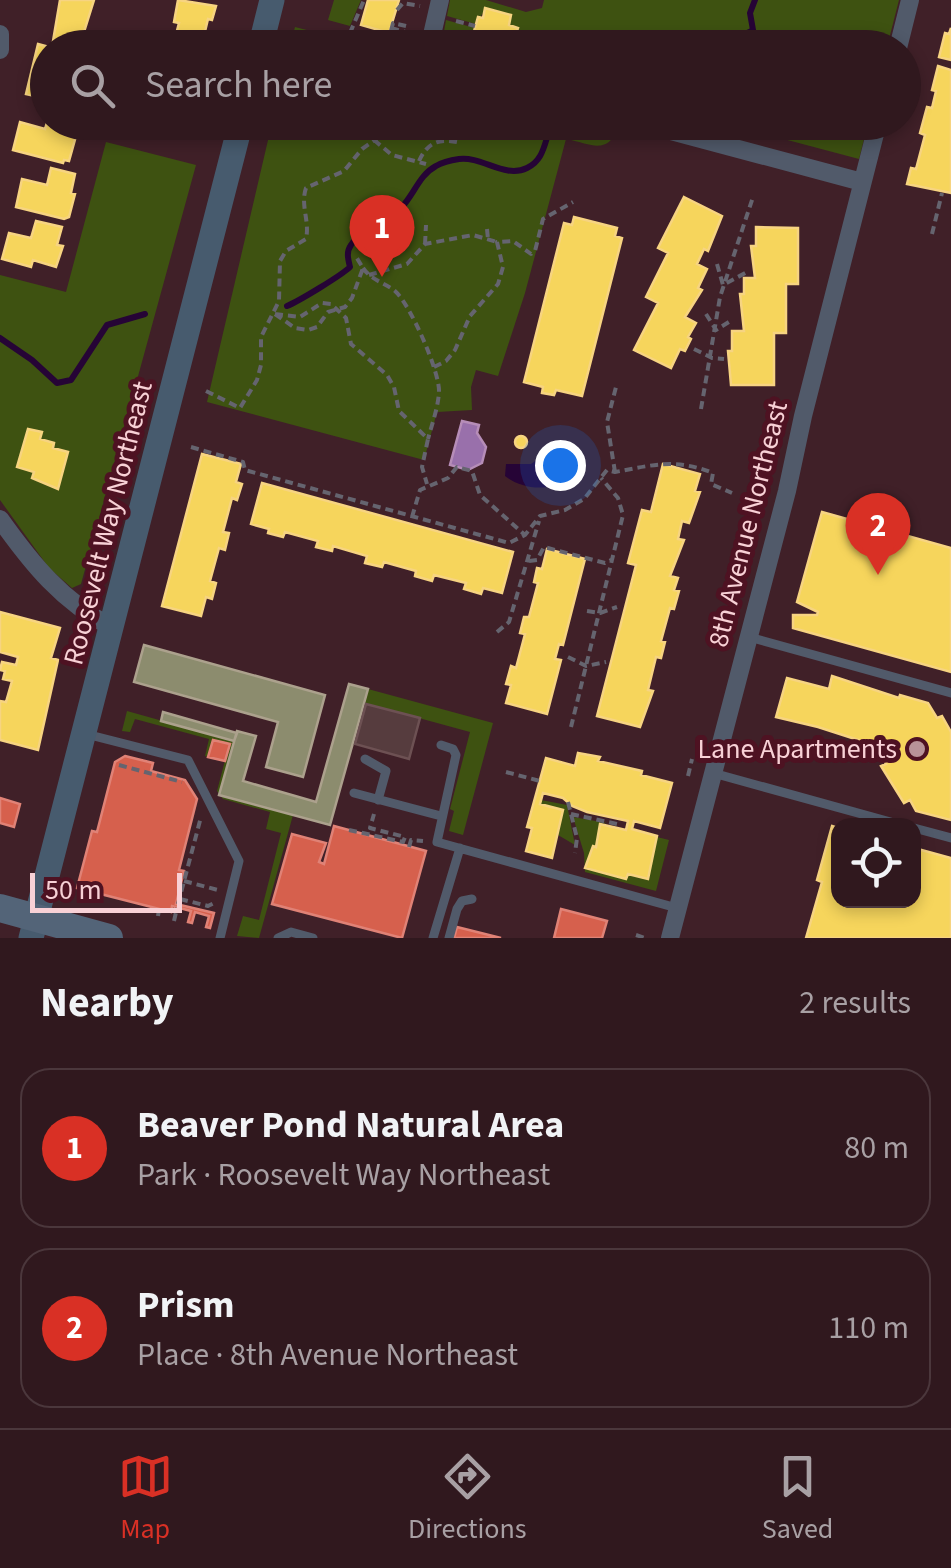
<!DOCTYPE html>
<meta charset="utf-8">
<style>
:root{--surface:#30181e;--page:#382127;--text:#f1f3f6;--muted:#a8a0a4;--line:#4b373c;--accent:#d93025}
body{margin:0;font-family:"Source Sans 3",sans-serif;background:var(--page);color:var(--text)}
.controls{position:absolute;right:30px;bottom:30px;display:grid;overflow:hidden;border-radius:20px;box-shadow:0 5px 15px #0003}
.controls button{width:90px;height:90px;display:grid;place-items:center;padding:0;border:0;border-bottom:2px solid var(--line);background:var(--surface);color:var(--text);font:50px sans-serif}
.scale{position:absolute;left:30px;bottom:25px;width:152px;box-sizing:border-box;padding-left:10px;border:5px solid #f8d1d6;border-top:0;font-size:28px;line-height:35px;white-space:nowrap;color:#f8d1d6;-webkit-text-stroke:8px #4e1222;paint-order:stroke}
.you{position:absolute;left:560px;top:465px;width:35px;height:35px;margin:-25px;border:8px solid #fff;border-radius:50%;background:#1a73e8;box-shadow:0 0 0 15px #1a73e833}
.badge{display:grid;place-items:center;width:65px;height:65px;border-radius:50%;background:var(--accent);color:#fff;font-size:32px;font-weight:700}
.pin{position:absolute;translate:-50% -82px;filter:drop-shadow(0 2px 5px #0008)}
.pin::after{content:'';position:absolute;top:52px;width:35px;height:30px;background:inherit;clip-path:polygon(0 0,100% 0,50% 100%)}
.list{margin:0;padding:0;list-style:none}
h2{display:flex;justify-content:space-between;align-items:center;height:130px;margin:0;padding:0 40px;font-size:42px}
h2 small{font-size:32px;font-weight:400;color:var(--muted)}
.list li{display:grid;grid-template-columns:65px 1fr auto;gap:30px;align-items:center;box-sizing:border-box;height:160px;margin:0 20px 20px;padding:0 20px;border:2px solid var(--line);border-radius:30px}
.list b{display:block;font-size:38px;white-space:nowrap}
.list p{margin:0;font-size:32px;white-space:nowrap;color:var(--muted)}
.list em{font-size:32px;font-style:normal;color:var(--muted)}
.icon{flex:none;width:55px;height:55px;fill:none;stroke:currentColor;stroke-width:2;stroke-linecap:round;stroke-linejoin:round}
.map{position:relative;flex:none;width:951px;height:938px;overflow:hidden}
.search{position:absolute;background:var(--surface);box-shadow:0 5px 15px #0003;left:30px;right:30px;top:30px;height:110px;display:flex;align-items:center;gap:25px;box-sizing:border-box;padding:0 35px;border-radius:55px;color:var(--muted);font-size:38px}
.sheet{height:490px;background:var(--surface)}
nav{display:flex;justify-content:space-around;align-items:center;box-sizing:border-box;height:140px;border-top:2px solid var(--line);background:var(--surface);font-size:28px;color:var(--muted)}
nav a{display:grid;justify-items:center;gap:5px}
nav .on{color:var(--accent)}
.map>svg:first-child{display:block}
.green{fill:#3e5211}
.water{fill:#260436}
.homes{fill:#f6d55c;stroke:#f7d481;stroke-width:2.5}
.shops{fill:#d6604d;stroke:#e08276;stroke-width:2.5}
.offices{fill:#9970ab;stroke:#b68db8;stroke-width:2.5}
.industry{fill:#8c8c6e;stroke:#aca18d;stroke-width:2.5}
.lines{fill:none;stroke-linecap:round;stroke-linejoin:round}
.stream{stroke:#260436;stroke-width:6}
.building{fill:#563c3e;stroke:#6d5153;stroke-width:2.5}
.path{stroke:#65646f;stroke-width:4;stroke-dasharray:8 5;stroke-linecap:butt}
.lane{stroke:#515a6a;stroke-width:9}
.street{stroke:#515a6a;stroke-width:18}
.secondary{stroke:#475b6e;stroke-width:25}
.primary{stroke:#536478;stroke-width:28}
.poi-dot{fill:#b89399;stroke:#4e1222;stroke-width:4}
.labels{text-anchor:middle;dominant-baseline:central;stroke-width:10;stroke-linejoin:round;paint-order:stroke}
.street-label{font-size:28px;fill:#f8d1d6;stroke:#4e1222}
.poi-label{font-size:28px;fill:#f8d1d6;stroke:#4e1222;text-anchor:end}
</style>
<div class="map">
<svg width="951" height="938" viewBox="0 0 951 938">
<rect width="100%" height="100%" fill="#402028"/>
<path class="green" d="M 334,0 L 361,0 L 350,26 L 328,20 Z
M 450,0 L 486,0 L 526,12 L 542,8 L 544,0 L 899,0 L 887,47 L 441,48 L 446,20 L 475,28 L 473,35 L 502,47 L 504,41 L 513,43 L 517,28 L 509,25 L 511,15 L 486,8 L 476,24 L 447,16 Z
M 295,27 L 373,47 L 290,47 Z
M 272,123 L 622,123 C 606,156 596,145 566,139 L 525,293 L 498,376 L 476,370 L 471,387 L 472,410 L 437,412 L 424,460 L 207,402 Z
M 723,123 L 868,123 L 859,159 Z
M 106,142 L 196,165 L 81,584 L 72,588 L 49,568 L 0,500 L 0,275 L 66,292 Z
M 368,689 L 493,723 L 463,835 L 449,831 L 454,811 L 450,809 L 470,732 L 364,703 Z
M 127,711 L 234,741 L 220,795 L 293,815 L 259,938 L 237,936 L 243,916 L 259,920 L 281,833 L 266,829 L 270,812 L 223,799 L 217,791 L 229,745 L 213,740 L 208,757 L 205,756 L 209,739 L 135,719 L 130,732 L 122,731 Z
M 541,800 L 567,805 L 575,845 L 558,835 L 563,810 L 540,804 Z
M 573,817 L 607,823 L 600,824 L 596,847 L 592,846 L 585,868 L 626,879 L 628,874 L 648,879 L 657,837 L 669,840 L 656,891 L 585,872 L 584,853 Z"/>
<path class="water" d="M 555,447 L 565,448 L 574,460 C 570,494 526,493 505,476 L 506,464 L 531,464 Z"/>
<path class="homes" d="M 60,0 L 94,0 L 79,48 L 53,41 Z
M 178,0 L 216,6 L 212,20 L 208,19 L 201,48 L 174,42 L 179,23 L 174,22 Z
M 368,0 L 399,0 L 389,33 L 361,25 Z
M 485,8 L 511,15 L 509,25 L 518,28 L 513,43 L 504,41 L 503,47 L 482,42 L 483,38 L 473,35 L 478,17 L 483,18 Z
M 951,28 L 951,60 L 939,57 L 945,33 L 949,34 Z
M 38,44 L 53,48 L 48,48 L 48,99 L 26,94 Z
M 938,66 L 951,70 L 951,193 L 907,184 L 911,168 L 916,169 L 925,135 L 920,133 L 927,107 L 932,108 L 936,91 L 932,90 Z
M 48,119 L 48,122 L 74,122 L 71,135 L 76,136 L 69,161 L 64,160 L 63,163 L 13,150 L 20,122 L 45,129 Z
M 135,122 L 179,122 L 175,138 L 134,128 Z
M 51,168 L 75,174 L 71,193 L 75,194 L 69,217 L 64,219 L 16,207 L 22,179 L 47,185 Z
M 684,197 L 722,216 L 708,251 L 704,249 L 697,264 L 707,269 L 698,288 L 702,290 L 685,317 L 696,323 L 688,337 L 691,339 L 685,351 L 680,349 L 671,368 L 634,350 L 658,303 L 646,297 L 668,253 L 658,248 Z
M 574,217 L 617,228 L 615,236 L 622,238 L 582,396 L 556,390 L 554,395 L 542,393 L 543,387 L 524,382 L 564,223 L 572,225 Z
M 36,221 L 62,227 L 57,245 L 63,246 L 56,267 L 33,260 L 31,267 L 2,259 L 9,233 L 31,238 Z
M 756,227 L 798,228 L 798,284 L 786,284 L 786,333 L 774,333 L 774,385 L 731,385 L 728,351 L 732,351 L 732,331 L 744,331 L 740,294 L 744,294 L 744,278 L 755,278 L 751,246 L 756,246 Z
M 28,429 L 42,432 L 40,439 L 54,443 L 53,448 L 68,452 L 58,489 L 32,478 L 34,472 L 17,467 Z
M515 442a6 6 0 1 1 12 0a6 6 0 1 1-12 0Z
M 202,454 L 241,464 L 236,482 L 242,484 L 237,500 L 232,498 L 223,532 L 229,533 L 225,550 L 219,548 L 210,581 L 216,583 L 212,599 L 206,597 L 201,616 L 162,606 Z
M 663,464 L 700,474 L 695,491 L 700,492 L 689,523 L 682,521 L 678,539 L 684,540 L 670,576 L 678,578 L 674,590 L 679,591 L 674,609 L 670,608 L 661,641 L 665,642 L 661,658 L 656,657 L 648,690 L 653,691 L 640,727 L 597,716 L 636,565 L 628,563 L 642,510 L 651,512 Z
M 262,483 L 513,552 L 502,593 L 483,588 L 481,594 L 464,589 L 466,583 L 434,575 L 432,581 L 415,576 L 416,571 L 384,562 L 382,567 L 365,563 L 367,556 L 333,546 L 332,551 L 316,547 L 318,541 L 285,532 L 283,537 L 268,533 L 269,529 L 251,524 Z
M 822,512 L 951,548 L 951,672 L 793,628 L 793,615 L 817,615 L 818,612 L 797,602 Z
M 547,549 L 585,559 L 563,645 L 559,644 L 555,659 L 561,660 L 547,714 L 506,703 L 511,685 L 506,684 L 511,666 L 516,668 L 525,634 L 520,633 L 524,617 L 529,617 L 538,583 L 534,582 L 537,568 L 542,569 Z
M 0,612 L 60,628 L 51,658 L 58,660 L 38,750 L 0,740 L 0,701 L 6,702 L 12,681 L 3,679 L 5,671 L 0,670 L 2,662 L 16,665 L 18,657 L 0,652 Z
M 832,676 L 899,698 L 900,695 L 928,703 L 937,718 L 942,716 L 951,732 L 951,820 L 916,811 L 910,800 L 904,803 L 881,766 L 886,764 L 879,753 L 883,748 L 818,727 L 776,717 L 787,678 L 829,689 Z
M 578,753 L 600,757 L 598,761 L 642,771 L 641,775 L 672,783 L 660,828 L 634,821 L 632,829 L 657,836 L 648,879 L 628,874 L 626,879 L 585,868 L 593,846 L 596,847 L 600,824 L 626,830 L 628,821 L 587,812 L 572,806 L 563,798 L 543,793 L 540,804 L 563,810 L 552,858 L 526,851 L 532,828 L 527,827 L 546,758 L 575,766 Z
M 832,826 L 838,828 L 838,901 L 914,901 L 914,848 L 951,858 L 951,938 L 806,938 L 822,882 L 817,880 Z"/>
<path class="shops" d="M 213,740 L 230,744 L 225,761 L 208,757 Z
M 125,756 L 153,763 L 151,771 L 185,780 L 197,799 L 179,870 L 184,871 L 176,904 L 214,913 L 210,928 L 206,927 L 209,916 L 195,912 L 192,923 L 188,922 L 191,911 L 172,906 L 171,912 L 77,888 L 92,831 L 97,832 L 115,762 Z
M 0,798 L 20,804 L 14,827 L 0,823 Z
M 334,826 L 426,851 L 402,938 L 272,904 L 292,834 L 326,843 L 319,862 L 324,864 Z
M 561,909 L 607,921 L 602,938 L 554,938 Z
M 457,927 L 501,938 L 454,938 Z"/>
<path class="offices" d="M 462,421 L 479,425 L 477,433 L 486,447 L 482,463 L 468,470 L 450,465 Z"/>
<path class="industry" d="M 144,645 L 325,695 L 303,777 L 266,767 L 278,722 L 134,682 Z
M 349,684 L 368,689 L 330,825 L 219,795 L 237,731 L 256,736 L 243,781 L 316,802 Z
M 163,712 L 237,733 L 234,741 L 161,721 Z"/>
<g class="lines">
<path class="stream" d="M 718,48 C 726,32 741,39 753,30 L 750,13 L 755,0
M 573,122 L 601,122
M 287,306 C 299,301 342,275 350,267 C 348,259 346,252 351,245 C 361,229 388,222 401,208 C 414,195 419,175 436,166 C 441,163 452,160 459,159 C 482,156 505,179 527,168 C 546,159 544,139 553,122
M 0,338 L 32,360 L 57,383 L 71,380 L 107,325 L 145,314"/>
</g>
<path class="building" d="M 366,704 L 420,718 L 409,759 L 355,744 Z"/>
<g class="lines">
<path class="path" d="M 397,10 L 403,3 L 420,6
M 456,21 L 475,26
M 391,28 L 409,33
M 350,33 L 364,0
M 388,43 L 393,23 L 410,27
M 374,140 L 392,155 L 426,164
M 419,161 C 428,141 441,138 461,143
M 487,229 L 488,239
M 932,234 L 942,193
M 425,244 L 426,225
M 717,264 L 723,285 L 749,271
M 363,268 C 372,281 384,282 395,291 C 410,304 440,372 439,392 C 438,408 432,424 428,439
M 369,275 L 407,264 L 425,244 L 473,235 L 497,242
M 275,314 L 300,317 L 322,303 L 331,304 L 346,318 L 351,344 L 387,375 L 394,387 L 399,411 L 428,439 L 422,467 L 427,484
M 275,314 L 295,328 L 308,330 L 317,327 L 328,312 L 345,307 L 352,298 L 363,268 L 355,255
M 706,314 L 716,330 L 732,320
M 694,349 L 712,358 L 724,359
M 434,367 L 446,361 L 455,350 L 470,316 L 498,284 L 503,267 L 497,242 L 513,241 L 531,254 L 535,251 L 543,219 L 573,202
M 206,391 L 240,408 L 257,380 L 261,365 L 261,337 L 279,301 L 280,261 L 286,251 L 306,239 C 310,221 300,205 306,188 L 344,171 L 362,149 L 382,135 L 391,122
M 701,409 L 720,297 L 753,197
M 191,447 L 243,462 L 245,470 L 509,543 L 525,535 L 540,516 L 565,510 L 584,499 L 607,470 L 615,472 C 653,465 675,458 713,473 L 711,484 L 732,493
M 615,472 L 607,422 L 616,387
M 412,517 L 420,490 L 448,478 L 457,467 L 472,471 L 480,495 L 525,535
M 529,561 L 537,560 L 544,547 L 605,563 L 613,559
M 587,611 L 600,613 L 617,607
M 497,632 L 509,622 L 539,521
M 568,657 L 586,666 L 606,662
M 571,727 L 623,515 L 618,498 L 601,478
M 119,765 L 182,782
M 506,772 L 540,781
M 688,776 L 692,759
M 568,802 L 577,838 L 575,853
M 571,814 L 617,824 L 616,828
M 349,830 L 403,842 L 405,837 L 370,828 L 374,814
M 409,847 L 411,840 L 423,841
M 184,881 L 218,890
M 180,899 L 208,906 L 214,903
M 178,904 L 201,817
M 158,916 L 159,909
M 174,921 L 177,908
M 636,935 L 645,938"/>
<path class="lane" d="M 749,637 L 951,693
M 86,734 L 188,760 L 239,861 L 220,938
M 441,745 L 453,749 L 456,755 L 437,842 L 677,908
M 365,759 L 386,771 L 378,800
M 713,773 L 905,826
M 354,793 L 441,816
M 914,828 L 951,838
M 278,938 L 291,932 L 313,938
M 433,938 L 460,848
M 449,938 L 457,909 L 462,901 L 472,899"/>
<path class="street" d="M 0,34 L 0,50
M 429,48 L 440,0
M 898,48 L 910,0
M 671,131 L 862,182
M 0,519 C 32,564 62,601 111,627
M 670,938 L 787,491 L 803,416 L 878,122"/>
<path class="secondary" d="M 260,48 L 272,0
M 31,938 L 241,122"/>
<path class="primary" d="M 0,908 L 109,938"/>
</g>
<circle class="poi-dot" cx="917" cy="749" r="10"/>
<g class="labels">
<g class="street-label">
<text transform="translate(108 523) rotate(-76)">Roosevelt Way Northeast</text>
<text transform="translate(748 524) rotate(-76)">8th Avenue Northeast</text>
</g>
<g class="poi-label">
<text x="897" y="749">Lane Apartments</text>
</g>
</g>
</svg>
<div class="controls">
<button><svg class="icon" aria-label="locate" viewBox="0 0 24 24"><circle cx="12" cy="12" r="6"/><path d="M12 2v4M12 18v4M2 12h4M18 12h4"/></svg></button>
</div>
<div class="scale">50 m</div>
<div class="you"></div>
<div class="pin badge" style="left:382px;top:277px">1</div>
<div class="pin badge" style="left:878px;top:575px">2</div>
<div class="search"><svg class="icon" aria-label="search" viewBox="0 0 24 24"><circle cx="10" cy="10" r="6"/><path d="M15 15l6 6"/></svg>Search here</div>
</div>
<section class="sheet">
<h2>Nearby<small>2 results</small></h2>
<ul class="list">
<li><span class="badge">1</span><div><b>Beaver Pond Natural Area</b><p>Park · Roosevelt Way Northeast</p></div><em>80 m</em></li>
<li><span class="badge">2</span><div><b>Prism</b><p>Place · 8th Avenue Northeast</p></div><em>110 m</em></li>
</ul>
</section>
<nav>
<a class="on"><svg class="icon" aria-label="map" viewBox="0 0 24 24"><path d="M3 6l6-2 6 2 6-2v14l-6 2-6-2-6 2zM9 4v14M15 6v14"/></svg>Map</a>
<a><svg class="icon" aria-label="directions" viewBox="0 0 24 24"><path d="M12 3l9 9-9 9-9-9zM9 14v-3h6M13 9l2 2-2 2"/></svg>Directions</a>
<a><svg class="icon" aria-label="saved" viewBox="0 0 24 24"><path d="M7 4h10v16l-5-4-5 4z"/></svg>Saved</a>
</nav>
